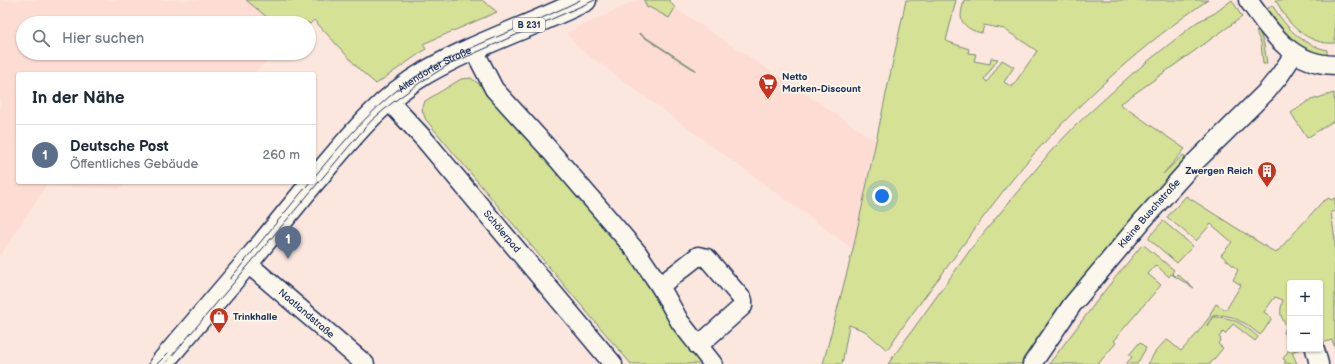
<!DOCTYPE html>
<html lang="de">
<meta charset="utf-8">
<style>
:root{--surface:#fff;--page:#f2f2f3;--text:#1f2937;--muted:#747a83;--line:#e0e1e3;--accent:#c8321e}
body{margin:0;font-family:"Balsamiq Sans",sans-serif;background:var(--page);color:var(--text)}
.controls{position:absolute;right:12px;bottom:12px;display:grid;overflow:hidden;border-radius:4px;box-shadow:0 1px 3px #0004}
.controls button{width:36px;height:36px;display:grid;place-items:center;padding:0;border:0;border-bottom:1px solid var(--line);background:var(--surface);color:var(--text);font:20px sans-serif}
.you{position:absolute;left:882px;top:196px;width:14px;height:14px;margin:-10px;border:3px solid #fff;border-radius:50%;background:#1a73e8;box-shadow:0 0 0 6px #1a73e833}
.badge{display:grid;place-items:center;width:26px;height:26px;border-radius:50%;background:var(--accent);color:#fff;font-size:13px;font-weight:700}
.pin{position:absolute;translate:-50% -33px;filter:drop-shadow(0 1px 2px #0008)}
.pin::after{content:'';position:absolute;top:21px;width:14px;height:12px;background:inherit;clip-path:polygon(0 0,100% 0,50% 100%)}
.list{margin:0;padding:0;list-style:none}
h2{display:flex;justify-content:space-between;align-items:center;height:52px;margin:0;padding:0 16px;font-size:17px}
h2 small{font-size:13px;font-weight:400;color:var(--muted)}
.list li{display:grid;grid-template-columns:26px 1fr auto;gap:12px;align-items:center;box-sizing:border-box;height:60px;padding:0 16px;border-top:1px solid var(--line)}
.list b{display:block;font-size:15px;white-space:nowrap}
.list p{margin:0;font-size:13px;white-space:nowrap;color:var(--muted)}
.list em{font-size:13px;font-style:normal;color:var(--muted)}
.icon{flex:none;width:22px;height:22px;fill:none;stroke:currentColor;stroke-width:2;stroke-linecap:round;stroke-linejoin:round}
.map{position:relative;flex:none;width:1335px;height:364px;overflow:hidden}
.search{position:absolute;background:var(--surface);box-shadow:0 1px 3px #0004;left:16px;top:16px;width:300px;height:44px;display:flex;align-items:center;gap:10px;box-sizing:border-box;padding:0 14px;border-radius:22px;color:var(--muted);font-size:15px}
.panel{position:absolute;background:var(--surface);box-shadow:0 1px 3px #0004;left:16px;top:72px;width:300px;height:112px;border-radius:4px}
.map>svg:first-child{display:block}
.built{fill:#fddcd4}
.green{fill:#d5e194;stroke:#788879}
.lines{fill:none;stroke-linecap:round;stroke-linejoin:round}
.minor-casing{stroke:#1b2f5e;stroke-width:21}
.major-casing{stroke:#1b2f5e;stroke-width:25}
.minor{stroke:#fbf7ec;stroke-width:18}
.major{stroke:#fbf7ec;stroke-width:22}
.tram{stroke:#1b2f5e;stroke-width:1}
.labels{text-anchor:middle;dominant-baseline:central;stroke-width:3.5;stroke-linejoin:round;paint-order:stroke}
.shield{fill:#fbf7ec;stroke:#5e6b89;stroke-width:1}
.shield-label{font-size:9px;font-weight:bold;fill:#1b2f5e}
.street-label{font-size:10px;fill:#1b2f5e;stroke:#fbf7ec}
.poi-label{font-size:10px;font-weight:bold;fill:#1b2f5e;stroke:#fbf7ec;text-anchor:start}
</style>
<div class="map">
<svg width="1335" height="364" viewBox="0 0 1335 364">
<rect width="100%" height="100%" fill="#fce7de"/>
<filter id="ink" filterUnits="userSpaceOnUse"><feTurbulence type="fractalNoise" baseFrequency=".025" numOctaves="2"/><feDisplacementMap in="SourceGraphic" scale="8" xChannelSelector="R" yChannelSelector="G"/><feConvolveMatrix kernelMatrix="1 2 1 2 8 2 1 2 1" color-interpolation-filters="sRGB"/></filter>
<g filter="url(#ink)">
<path class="built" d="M 0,0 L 246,0 L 274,23 L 23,23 L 23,53 L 277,53 L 253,74 L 18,74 L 18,182 L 127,182 L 119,189 L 46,186 L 0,256 Z
M 637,0 L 669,0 L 675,8 L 875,140 L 853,249 L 580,49 L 566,33 Z"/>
<path class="green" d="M 246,0 L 482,0 L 497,12 L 423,44 L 426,49 L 376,84 L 361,71 L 314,20 L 309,25 L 309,23 L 274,23 Z
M 644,0 L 669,0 L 675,8 L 669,18 L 649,7 L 647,8 Z
M 906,0 L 956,0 L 946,41 L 969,49 L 968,53 L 976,54 L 974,61 L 990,64 L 991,58 L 998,59 L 984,79 L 987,82 L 1002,60 L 1014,67 L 1004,82 L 1012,87 L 1037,51 L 1004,29 L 984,25 L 982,33 C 974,32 961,26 961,16 C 961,11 963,5 964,0 L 1208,0 C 1143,44 1084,98 1032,156 C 999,194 971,234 942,274 C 923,299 904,324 887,350 L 865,331 L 849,325 L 842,364 L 823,364 L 853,249 Z
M 1232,0 L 1242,17 L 1120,104 L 1185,149 L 1163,174 L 1183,155 L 1189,159 L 1053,321 L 1022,364 L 888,364 L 973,246 L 1051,151 L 1077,124 L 1132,74 L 1197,22 L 1215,13 Z
M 1275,0 L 1335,0 L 1335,43 C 1316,45 1295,32 1285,16 C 1281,10 1279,5 1275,0 Z
M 1272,5 C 1287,28 1299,43 1327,50 L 1327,55 C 1297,51 1283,32 1267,9 Z
M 1257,31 L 1259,31 L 1264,44 L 1267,64 L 1263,64 L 1261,43 L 1256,32 Z
M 639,33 L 696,70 L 696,71 L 639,34 Z
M 471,78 L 478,83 L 640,267 L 664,313 L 704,364 L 631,364 L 580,304 L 426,120 L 422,110 L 425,101 L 461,79 Z
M 1334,93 L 1335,120 L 1307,138 L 1291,113 L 1308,101 Z
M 1186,196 L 1276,253 L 1322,202 L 1329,198 L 1331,200 L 1335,198 L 1335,211 L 1331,212 L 1335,240 L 1335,348 L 1332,340 L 1322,343 L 1320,336 L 1320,283 L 1290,283 L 1290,344 L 1283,332 L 1287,327 C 1280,316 1279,313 1283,300 L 1275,297 L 1264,312 L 1272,318 L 1263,332 L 1260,335 L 1246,324 L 1232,317 L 1222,315 L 1213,316 L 1207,325 L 1208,326 L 1213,317 C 1232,316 1245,325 1258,337 L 1255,341 L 1233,324 L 1225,334 L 1223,332 L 1219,337 L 1221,339 L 1218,344 L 1223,348 L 1210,364 L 1148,364 L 1155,352 L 1166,340 L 1169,341 L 1181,351 L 1195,336 L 1211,315 L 1210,314 L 1216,304 L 1226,310 L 1241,285 L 1233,280 L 1238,270 L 1221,255 L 1232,242 L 1211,224 L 1196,241 L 1167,217 Z
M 1163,221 L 1193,246 L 1177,263 L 1149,239 L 1149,237 Z
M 1142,245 L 1145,246 L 1174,270 L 1172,273 L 1175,276 L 1177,274 L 1194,288 L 1171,274 L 1169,277 L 1156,265 L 1148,274 L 1161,285 L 1113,341 L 1116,343 L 1098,364 L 1049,364 L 1106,289 Z
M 1140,342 L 1146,348 L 1137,364 L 1126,364 L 1132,357 L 1129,355 Z
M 1290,348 L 1299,349 L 1292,352 L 1297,364 L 1284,363 L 1286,361 L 1283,359 Z"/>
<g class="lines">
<defs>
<g id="minor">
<path d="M 1248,0 C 1272,33 1290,64 1335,65"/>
<path d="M 473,48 L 494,89 L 547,147 L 637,252 L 660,286 L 680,322 L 713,364"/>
<path id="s1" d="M 388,100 L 425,140 L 613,364"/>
<path id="s2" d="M 247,263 L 365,364"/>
<path d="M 660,286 L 698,256 L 707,258 L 743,300 L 743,306 L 698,346"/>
<path d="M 1315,349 L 1319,364"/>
<path id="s3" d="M 1032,364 L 1072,305 L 1143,220 L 1195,162 L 1267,91 L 1280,75 L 1294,54"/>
</g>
<g id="major">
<path id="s4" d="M 314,181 C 347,142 380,99 425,73 C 475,44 532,26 585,0"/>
<path d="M 161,364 L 247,263 L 313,182"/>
</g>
</defs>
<use href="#minor" class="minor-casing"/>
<use href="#major" class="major-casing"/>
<use href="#minor" class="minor"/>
<use href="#major" class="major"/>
<path class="tram" d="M 314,177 C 347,138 379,99 423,72 C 431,67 441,63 450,58 C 492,37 538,22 580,0
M 230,279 L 310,182
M 157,364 L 168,353
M 165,364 L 351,144 L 371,121 L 392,103 L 421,82 L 448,65 L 595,0"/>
</g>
</g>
<defs>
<symbol id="supermarket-pin" viewBox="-11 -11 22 30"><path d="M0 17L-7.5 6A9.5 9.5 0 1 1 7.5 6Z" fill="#c8321e" stroke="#fbf7ec"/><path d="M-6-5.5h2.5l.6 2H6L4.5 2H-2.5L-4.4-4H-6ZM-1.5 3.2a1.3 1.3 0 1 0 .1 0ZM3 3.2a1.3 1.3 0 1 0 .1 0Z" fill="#fff"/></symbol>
<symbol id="building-pin" viewBox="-11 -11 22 30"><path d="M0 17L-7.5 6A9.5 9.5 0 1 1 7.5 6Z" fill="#c8321e" stroke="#fbf7ec"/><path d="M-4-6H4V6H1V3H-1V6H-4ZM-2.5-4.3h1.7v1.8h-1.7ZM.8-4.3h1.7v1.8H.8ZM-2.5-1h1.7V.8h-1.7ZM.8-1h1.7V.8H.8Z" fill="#fff"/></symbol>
<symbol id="shop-pin" viewBox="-11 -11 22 30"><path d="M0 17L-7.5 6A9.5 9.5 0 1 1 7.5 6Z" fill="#c8321e" stroke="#fbf7ec"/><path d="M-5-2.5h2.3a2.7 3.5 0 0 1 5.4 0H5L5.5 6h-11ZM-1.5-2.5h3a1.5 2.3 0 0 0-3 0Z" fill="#fff"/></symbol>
</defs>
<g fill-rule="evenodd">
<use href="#supermarket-pin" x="757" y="72" width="22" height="30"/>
<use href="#building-pin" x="1256" y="160" width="22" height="30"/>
<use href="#shop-pin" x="208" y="306" width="22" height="30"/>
</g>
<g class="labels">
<rect class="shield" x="513" y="18" width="32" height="14" rx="3"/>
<g class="shield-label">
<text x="529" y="25">B 231</text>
</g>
<g class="street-label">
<text stroke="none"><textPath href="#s4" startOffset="166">Altendorfer Straße</textPath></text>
<text stroke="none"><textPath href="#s3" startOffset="191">Kleine Buschstraße</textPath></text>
<text stroke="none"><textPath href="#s1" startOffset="174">Schölerpad</textPath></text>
<text stroke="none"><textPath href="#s2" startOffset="78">Naatlandstraße</textPath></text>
</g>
<g class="poi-label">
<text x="782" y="77">Netto<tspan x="782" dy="12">Marken-Discount</tspan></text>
<text x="1253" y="171" text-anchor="end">Zwergen Reich</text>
<text x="233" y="317">Trinkhalle</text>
</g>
</g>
</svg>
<div class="controls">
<button>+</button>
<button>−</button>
</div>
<div class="you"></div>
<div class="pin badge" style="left:288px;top:259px;background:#5c6f8a">1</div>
<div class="search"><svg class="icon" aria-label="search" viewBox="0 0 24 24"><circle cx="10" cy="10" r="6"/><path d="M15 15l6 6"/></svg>Hier suchen</div>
<section class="panel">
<h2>In der Nähe<small></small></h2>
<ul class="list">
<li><span class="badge" style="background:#5c6f8a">1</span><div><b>Deutsche Post</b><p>Öffentliches Gebäude</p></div><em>260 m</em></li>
</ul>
</section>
</div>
